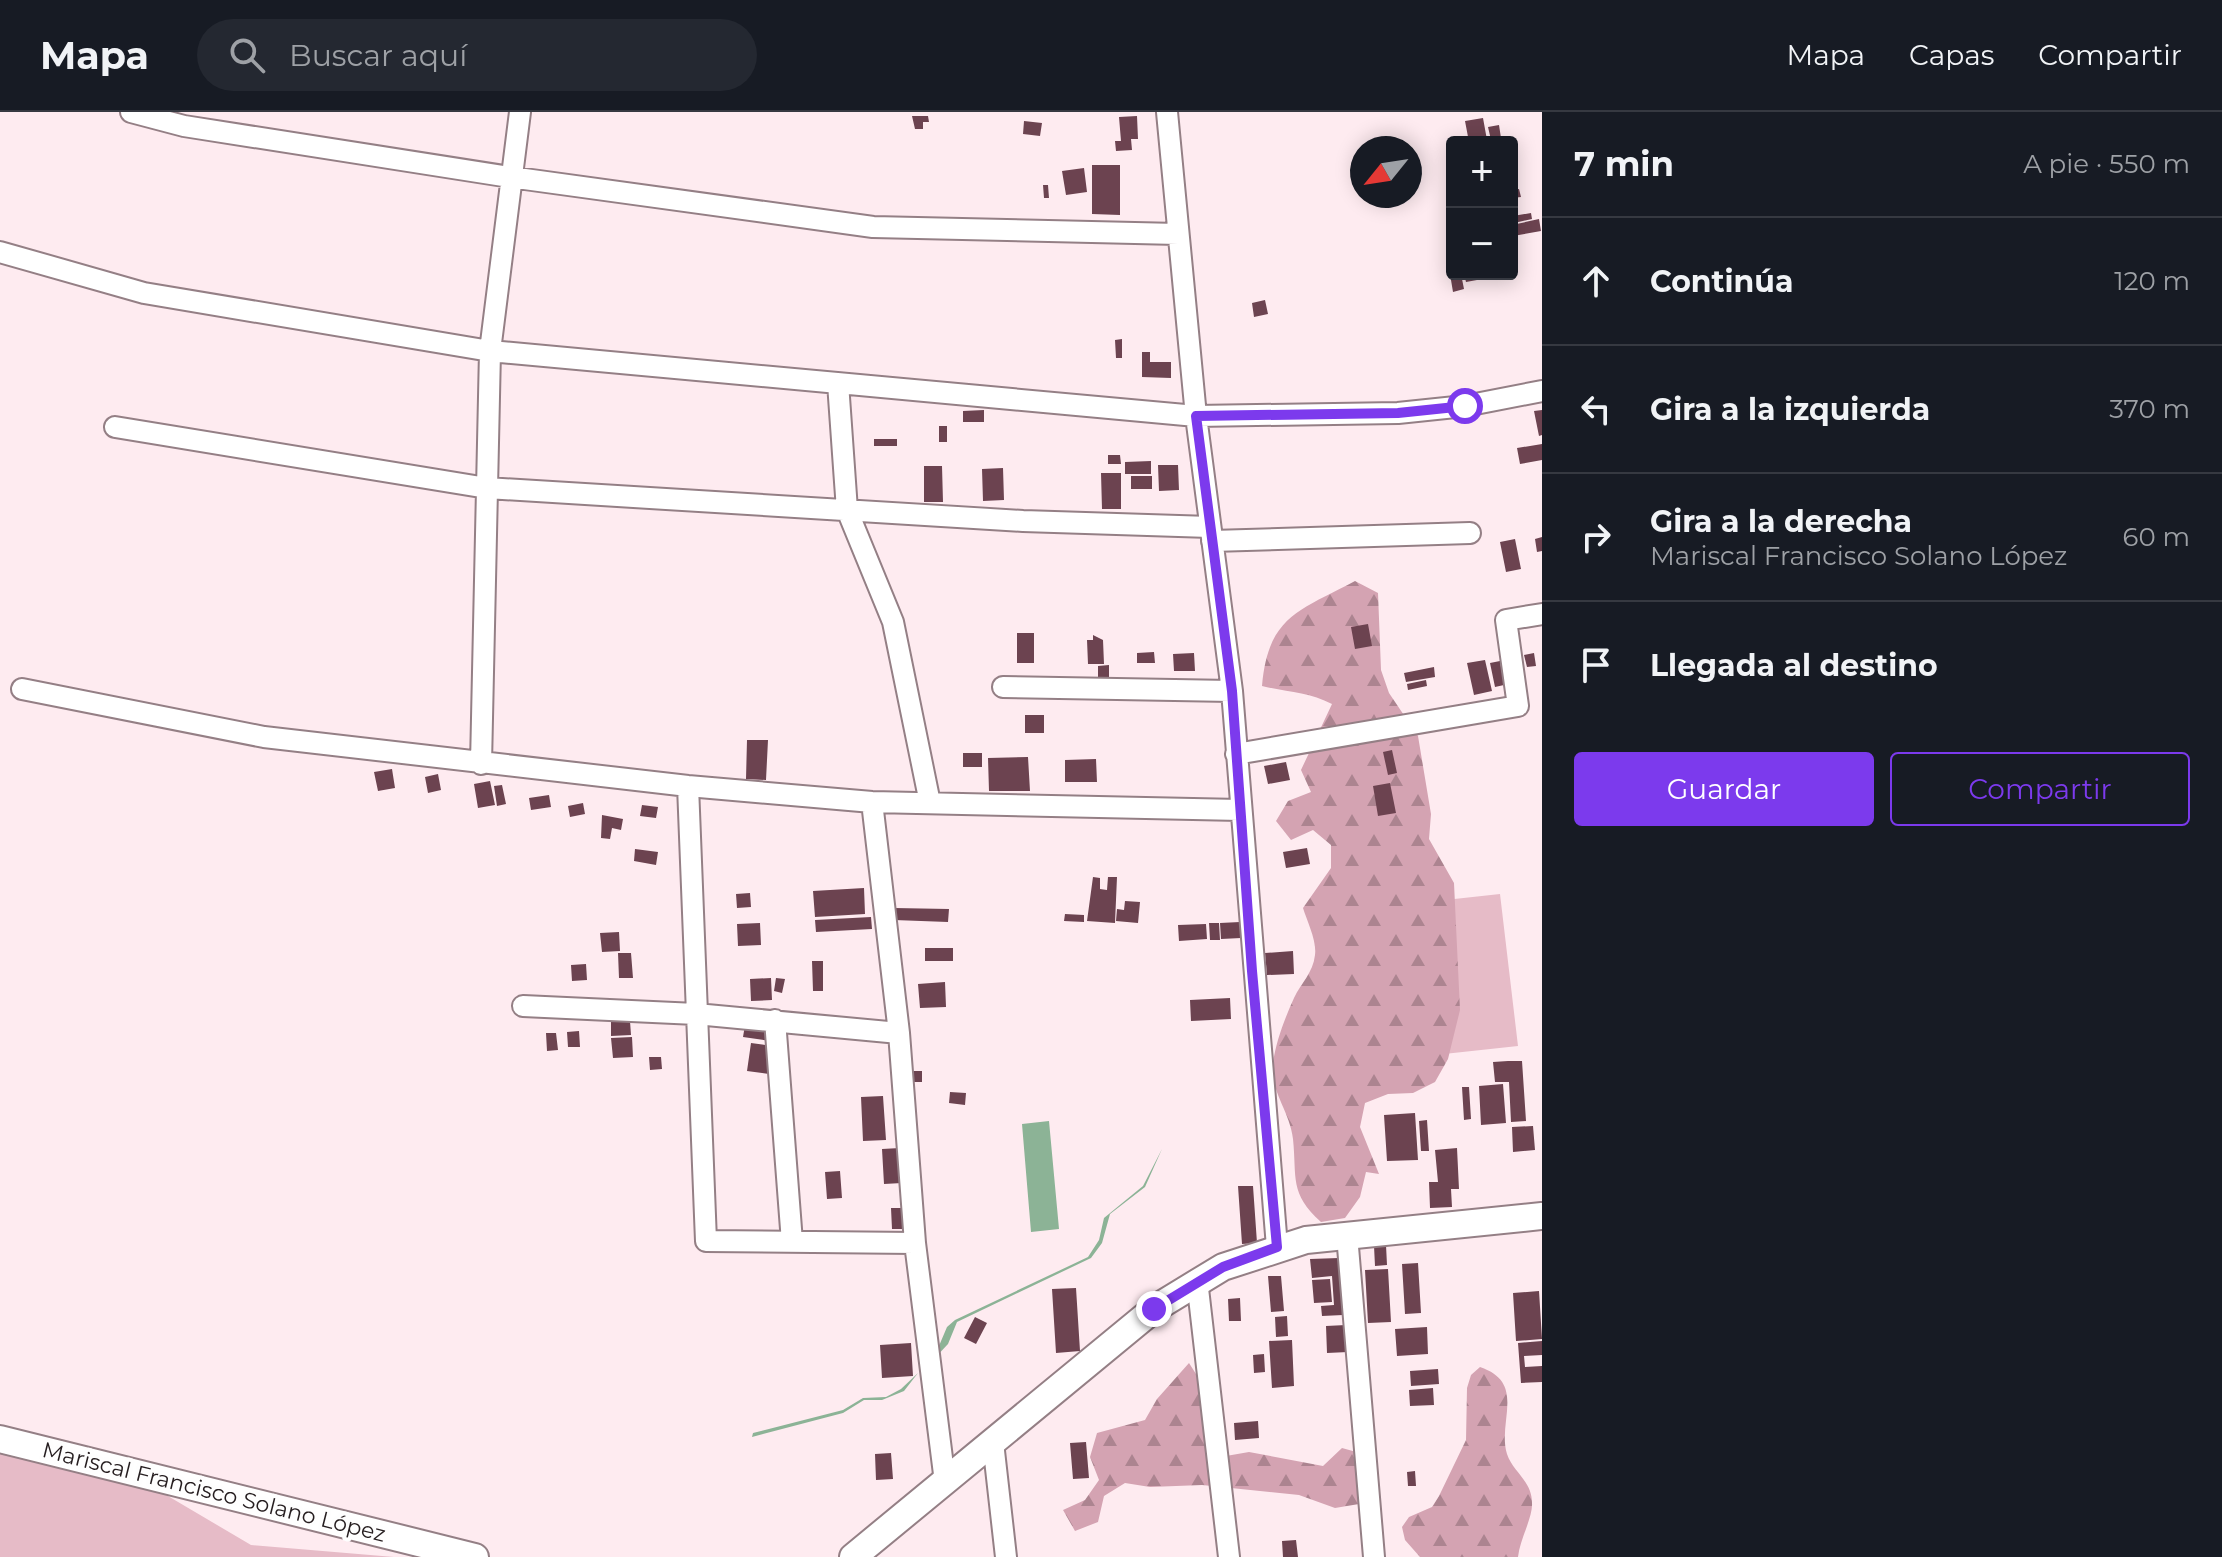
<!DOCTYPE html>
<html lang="es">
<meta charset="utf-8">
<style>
:root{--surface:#171b24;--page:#242831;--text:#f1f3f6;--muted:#9ea1a6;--line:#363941;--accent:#7c3aed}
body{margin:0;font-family:Montserrat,sans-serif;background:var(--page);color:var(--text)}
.controls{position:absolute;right:24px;top:24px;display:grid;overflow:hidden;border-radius:8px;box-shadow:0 4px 20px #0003}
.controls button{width:72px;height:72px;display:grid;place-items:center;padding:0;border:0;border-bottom:2px solid var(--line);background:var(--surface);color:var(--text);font:40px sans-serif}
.compass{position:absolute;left:1350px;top:24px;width:72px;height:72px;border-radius:50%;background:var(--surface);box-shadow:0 4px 20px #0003;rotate:240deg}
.stop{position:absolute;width:24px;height:24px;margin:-18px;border:6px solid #7c3aed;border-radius:50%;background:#fff}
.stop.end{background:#7c3aed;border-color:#fff;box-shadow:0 2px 8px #0008}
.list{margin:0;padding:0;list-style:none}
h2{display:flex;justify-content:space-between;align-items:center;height:104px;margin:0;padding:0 32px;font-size:34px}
h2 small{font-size:26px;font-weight:400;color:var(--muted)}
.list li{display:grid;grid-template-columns:52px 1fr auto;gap:24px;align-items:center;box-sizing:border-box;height:128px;padding:0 32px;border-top:2px solid var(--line)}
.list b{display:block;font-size:30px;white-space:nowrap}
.list p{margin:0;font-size:26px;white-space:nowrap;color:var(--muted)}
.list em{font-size:26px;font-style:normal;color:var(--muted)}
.actions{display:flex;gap:16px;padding:24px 32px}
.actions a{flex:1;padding:18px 0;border:2px solid var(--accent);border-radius:8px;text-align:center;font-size:28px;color:var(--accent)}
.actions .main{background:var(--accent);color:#fff}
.icon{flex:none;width:44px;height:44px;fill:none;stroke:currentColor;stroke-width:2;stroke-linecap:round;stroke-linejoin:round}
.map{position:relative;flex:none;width:1542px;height:1445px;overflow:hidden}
header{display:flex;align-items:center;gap:48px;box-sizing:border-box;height:112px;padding:0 40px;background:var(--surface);border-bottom:2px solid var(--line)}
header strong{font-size:38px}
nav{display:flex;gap:44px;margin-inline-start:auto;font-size:28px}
.search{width:560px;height:72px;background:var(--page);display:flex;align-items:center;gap:20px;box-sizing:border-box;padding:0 28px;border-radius:44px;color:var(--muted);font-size:30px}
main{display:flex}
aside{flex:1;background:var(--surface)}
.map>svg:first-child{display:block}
.green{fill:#e6bbc7}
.forest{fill:url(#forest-firs)}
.water{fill:#8cb396}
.building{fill:#6c4350}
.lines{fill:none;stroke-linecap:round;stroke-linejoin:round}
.minor-casing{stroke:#947f85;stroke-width:24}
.major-casing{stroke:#947f85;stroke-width:30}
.minor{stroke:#fff;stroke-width:20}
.major{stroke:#fff;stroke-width:26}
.route{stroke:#7c3aed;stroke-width:10}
.labels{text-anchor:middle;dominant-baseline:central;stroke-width:8;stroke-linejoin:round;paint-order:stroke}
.street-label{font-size:22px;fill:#251d1f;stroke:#fefefe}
</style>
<header>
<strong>Mapa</strong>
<div class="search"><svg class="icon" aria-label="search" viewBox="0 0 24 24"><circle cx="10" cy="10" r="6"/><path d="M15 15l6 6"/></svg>Buscar aquí</div>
<nav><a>Mapa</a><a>Capas</a><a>Compartir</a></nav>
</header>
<main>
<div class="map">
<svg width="1542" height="1445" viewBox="0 0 1542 1445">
<defs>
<pattern id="forest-firs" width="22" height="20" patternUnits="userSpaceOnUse" patternTransform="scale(2)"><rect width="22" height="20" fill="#d4a3b2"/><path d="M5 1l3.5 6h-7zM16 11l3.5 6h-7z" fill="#ac8490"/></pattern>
</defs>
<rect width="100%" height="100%" fill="#feebf0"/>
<path class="green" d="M 1500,782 L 1518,934 L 1444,942 L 1427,790 Z
M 0,1326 L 134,1364 L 251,1433 L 394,1445 L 0,1445 Z"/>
<path class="forest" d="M 1355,469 L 1378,481 L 1381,558 L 1389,581 L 1418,624 L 1431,702 L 1429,727 L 1454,771 L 1460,898 L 1448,947 L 1435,970 L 1413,981 L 1388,982 L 1365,991 L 1360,1015 L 1379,1062 L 1366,1060 L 1360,1085 L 1345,1106 L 1321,1110 C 1289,1081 1297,1066 1293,1027 C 1290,999 1270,980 1273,951 C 1276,929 1285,906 1294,886 C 1301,871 1313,861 1315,843 C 1317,829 1307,809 1303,796 L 1331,756 L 1331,733 L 1313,718 L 1291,728 L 1276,709 L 1288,689 L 1311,680 L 1301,658 L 1332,592 C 1309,580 1287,580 1262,574 C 1268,504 1299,499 1355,469 Z
M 1189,1251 L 1203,1273 L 1226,1344 L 1249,1340 L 1323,1354 L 1342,1336 L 1367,1343 L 1372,1369 L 1359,1392 L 1335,1396 L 1299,1383 L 1202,1373 L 1150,1375 L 1125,1371 L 1104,1384 L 1098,1410 L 1075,1419 L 1063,1398 L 1085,1388 L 1099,1368 L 1090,1345 L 1097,1321 L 1145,1308 L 1157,1287 Z
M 1480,1255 C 1527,1271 1497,1310 1507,1342 C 1513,1360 1532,1369 1532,1391 C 1533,1405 1520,1427 1518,1445 L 1420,1445 L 1405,1428 L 1402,1415 L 1409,1405 L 1432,1395 L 1439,1384 L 1466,1328 L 1467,1276 L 1471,1263 Z"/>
<path class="water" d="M 1049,1009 L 1059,1117 L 1031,1120 L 1022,1012 Z
M 1162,1037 L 1145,1075 L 1110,1102 L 1102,1131 L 1091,1146 L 957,1210 L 948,1232 L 933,1248 L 947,1215 L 955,1208 L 1088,1145 L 1099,1128 L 1104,1106 L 1143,1074 Z
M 918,1261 L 904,1279 L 882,1288 L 864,1288 L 843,1301 L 752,1325 L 753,1321 L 843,1298 L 863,1286 L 886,1285 L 901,1277 Z"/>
<path class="building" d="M 912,4 L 928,4 L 929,10 L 923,10 L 923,17 L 915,17 Z
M 1137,4 L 1138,27 L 1131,27 L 1132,38 L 1116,39 L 1115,29 L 1121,29 L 1119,5 Z
M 1483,6 L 1487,28 L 1469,30 L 1465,9 Z
M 1024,9 L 1042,11 L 1040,24 L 1023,22 Z
M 1499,13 L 1501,26 L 1491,28 L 1488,15 Z
M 1092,53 L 1120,53 L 1120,103 L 1092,102 Z
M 1084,56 L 1087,80 L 1066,83 L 1062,59 Z
M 1043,73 L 1048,73 L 1049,86 L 1044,86 Z
M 1519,77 L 1521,85 L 1512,86 L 1512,78 Z
M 1531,101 L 1532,107 L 1514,111 L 1513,104 Z
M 1539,107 L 1541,119 L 1513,124 L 1512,113 Z
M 1450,162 L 1461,162 L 1464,177 L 1453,180 Z
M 1464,162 L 1487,162 L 1488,166 L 1466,170 Z
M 1265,188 L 1268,202 L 1254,205 L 1252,191 Z
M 1122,227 L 1122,246 L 1116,246 L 1115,228 Z
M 1142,240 L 1150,240 L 1150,250 L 1171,250 L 1171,266 L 1142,265 Z
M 984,298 L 984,310 L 963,310 L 963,299 Z
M 1542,298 L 1542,323 L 1539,324 L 1534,299 Z
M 939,314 L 947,314 L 947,330 L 939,330 Z
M 874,327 L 897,327 L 897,334 L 874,334 Z
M 1542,332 L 1542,348 L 1520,352 L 1517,336 Z
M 1108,343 L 1120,343 L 1121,352 L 1108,352 Z
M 1151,349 L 1151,362 L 1125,362 L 1125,350 Z
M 1158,353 L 1178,353 L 1179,378 L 1159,379 Z
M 924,354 L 942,354 L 943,390 L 924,390 Z
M 1003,356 L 1004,388 L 983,389 L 982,357 Z
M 1101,361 L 1121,361 L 1121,397 L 1102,397 Z
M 1131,364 L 1152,364 L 1152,377 L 1131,377 Z
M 1542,425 L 1542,439 L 1537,440 L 1535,427 Z
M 1515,427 L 1521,457 L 1506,460 L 1500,430 Z
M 1368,512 L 1372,534 L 1355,537 L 1351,515 Z
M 1017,521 L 1034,521 L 1034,551 L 1017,551 Z
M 1093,523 L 1103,528 L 1104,552 L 1088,552 L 1087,528 L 1093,528 Z
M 1154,540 L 1155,551 L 1137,551 L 1137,541 Z
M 1194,541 L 1195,559 L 1174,559 L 1173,542 Z
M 1534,541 L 1536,554 L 1527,555 L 1524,543 Z
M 1485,548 L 1492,579 L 1474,583 L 1467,551 Z
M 1500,549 L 1504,573 L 1495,575 L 1490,551 Z
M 1109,553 L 1109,565 L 1098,566 L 1098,554 Z
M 1434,555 L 1435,565 L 1406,570 L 1404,561 Z
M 1426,568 L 1427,574 L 1408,578 L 1407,572 Z
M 1025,603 L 1044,603 L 1044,621 L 1025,621 Z
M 747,628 L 768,628 L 766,668 L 746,667 Z
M 1392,638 L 1397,661 L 1388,663 L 1383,640 Z
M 963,641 L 982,641 L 982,655 L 963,655 Z
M 1028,645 L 1030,679 L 989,679 L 988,646 Z
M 1096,647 L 1097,670 L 1065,670 L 1065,648 Z
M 1286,650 L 1290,668 L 1268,672 L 1264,654 Z
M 392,657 L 395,676 L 378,679 L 374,660 Z
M 438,662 L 441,678 L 428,681 L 425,665 Z
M 490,669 L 495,693 L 478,696 L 474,672 Z
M 1390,671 L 1396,701 L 1378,704 L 1373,674 Z
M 502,673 L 506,692 L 497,694 L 494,674 Z
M 549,683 L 551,695 L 531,698 L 529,686 Z
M 583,691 L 585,702 L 570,705 L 568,694 Z
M 642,693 L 658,695 L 656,706 L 640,704 Z
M 602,703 L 623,707 L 621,718 L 612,716 L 610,727 L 601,726 Z
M 1307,736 L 1310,752 L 1286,756 L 1283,740 Z
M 635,737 L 658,740 L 656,753 L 634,749 Z
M 1093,765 L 1100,766 L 1100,777 L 1107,778 L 1108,765 L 1117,765 L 1115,811 L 1087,809 Z
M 864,776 L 865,802 L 815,805 L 813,779 Z
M 750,781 L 751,795 L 737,796 L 736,782 Z
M 1125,789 L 1140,790 L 1138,811 L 1116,809 L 1117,797 L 1124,798 Z
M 894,796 L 949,797 L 948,810 L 894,808 Z
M 1065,802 L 1084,803 L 1084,810 L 1064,809 Z
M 871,805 L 872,817 L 816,820 L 815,808 Z
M 1240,810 L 1241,826 L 1221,827 L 1220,811 Z
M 760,811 L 761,833 L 738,834 L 737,812 Z
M 1209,811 L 1219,811 L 1220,828 L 1210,828 Z
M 1206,812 L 1207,827 L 1179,829 L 1178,813 Z
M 619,820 L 620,839 L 602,840 L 600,821 Z
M 925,836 L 953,836 L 953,849 L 925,849 Z
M 1293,839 L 1294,862 L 1267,863 L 1265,841 Z
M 618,841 L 631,841 L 633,866 L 619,866 Z
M 812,849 L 823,849 L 823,879 L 813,879 Z
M 586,852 L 587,868 L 572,869 L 571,853 Z
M 771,866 L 772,888 L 751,889 L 750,867 Z
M 776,866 L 785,867 L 782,881 L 774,879 Z
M 945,870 L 946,895 L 920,896 L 918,872 Z
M 1230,886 L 1231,907 L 1191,909 L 1190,888 Z
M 630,909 L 631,923 L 611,924 L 611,910 Z
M 745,913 L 771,918 L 770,929 L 743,925 Z
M 579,919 L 580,935 L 568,935 L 567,920 Z
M 546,921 L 556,921 L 558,938 L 547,939 Z
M 632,925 L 633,945 L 613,946 L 611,926 Z
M 751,931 L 773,934 L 769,962 L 747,959 Z
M 649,945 L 661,945 L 662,957 L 650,958 Z
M 1508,949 L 1522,949 L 1526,1009 L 1511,1010 L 1509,970 L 1495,970 L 1493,950 Z
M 913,959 L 922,959 L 922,970 L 913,970 Z
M 1503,972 L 1506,1011 L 1481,1013 L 1479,974 Z
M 1462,975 L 1469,975 L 1471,1007 L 1464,1008 Z
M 950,980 L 966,981 L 965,993 L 949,991 Z
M 883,984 L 886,1028 L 863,1029 L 861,985 Z
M 1415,1001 L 1418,1048 L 1387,1049 L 1384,1003 Z
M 1427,1008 L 1429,1039 L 1421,1039 L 1419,1009 Z
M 1533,1014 L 1535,1038 L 1513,1040 L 1512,1015 Z
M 900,1036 L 902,1071 L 884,1072 L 882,1037 Z
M 1457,1036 L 1459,1077 L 1451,1077 L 1452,1095 L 1430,1096 L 1429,1070 L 1438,1070 L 1435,1038 Z
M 840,1059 L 842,1086 L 827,1087 L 825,1060 Z
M 1238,1074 L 1253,1074 L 1257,1131 L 1242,1132 Z
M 891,1096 L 905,1096 L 906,1117 L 892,1117 Z
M 1386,1133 L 1387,1153 L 1375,1154 L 1374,1134 Z
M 1339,1146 L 1343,1203 L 1322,1204 L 1321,1194 L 1334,1193 L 1332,1164 L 1312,1166 L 1310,1147 Z
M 1418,1151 L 1421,1201 L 1405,1202 L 1402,1152 Z
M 1388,1157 L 1391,1210 L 1368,1211 L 1365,1158 Z
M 1268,1164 L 1281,1164 L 1284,1199 L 1271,1200 Z
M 1330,1167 L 1332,1190 L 1314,1191 L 1312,1168 Z
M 1076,1176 L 1080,1239 L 1056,1241 L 1052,1177 Z
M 1539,1179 L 1542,1227 L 1516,1229 L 1513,1181 Z
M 1240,1186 L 1241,1209 L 1229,1209 L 1228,1187 Z
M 1287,1204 L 1288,1224 L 1276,1225 L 1275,1205 Z
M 975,1205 L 987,1211 L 976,1232 L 964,1226 Z
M 1346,1213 L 1348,1240 L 1327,1241 L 1326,1214 Z
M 1427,1215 L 1428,1242 L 1397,1244 L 1395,1217 Z
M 1292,1228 L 1294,1274 L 1272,1276 L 1269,1229 Z
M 1542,1229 L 1542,1243 L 1524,1244 L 1525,1255 L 1542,1254 L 1542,1270 L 1521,1271 L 1518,1231 Z
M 911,1231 L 913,1264 L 882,1266 L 880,1233 Z
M 1264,1242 L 1265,1260 L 1254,1261 L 1253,1243 Z
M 1438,1257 L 1439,1272 L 1411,1274 L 1410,1259 Z
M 1433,1276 L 1434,1293 L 1410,1294 L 1409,1278 Z
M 1258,1309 L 1259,1326 L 1235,1328 L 1234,1311 Z
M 1086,1330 L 1089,1366 L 1073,1367 L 1070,1331 Z
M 891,1341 L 893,1367 L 876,1368 L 875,1342 Z
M 1415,1359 L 1416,1374 L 1408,1374 L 1407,1360 Z
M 1296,1428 L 1298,1445 L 1283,1445 L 1282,1429 Z"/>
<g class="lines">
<defs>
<path id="minor" d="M 131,0 L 184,14 L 510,65 L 873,115 L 1178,122
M 1167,0 L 1196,304 L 1232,579 L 1277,1135
M 0,140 L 144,181 L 490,239 L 1196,304 L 1398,301 L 1465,294 L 1542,279
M 838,271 L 847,398 L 893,510 L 930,691
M 115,315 L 487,376 L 1023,409 L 1210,415
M 1212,429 L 1470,421
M 1003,575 L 1232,579
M 22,577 L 264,625 L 688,674 L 872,690 L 1240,698
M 1236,642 L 1518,594 L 1506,508 L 1542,502
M 481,652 L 490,239 L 520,0
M 688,674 L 706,1129 L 915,1131
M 872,690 L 899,921 L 915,1131 L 945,1370
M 523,894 L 696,902 L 899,921
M 775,908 L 792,1130
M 1347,1123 L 1374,1445
M 1197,1168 L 1229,1445
M 993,1330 L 1006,1445"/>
<path id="major" d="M 0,1327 L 475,1445
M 853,1445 L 1154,1197 L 1223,1155 L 1306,1128 L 1542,1104"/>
</defs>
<use href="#minor" class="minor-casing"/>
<use href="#major" class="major-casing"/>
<use href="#minor" class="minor"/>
<use href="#major" class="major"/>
</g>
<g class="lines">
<path class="route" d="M 1154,1197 L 1223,1155 L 1277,1135 L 1252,859 L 1232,579 L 1196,304 L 1398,301 L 1465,294"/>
</g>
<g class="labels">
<g class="street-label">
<text transform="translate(214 1380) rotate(14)">Mariscal Francisco Solano López</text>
</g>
</g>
</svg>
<div class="controls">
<button>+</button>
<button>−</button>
</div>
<svg class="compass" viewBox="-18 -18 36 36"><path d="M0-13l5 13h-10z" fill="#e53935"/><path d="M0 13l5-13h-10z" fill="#9ea1a6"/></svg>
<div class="stop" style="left:1465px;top:294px"></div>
<div class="stop end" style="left:1154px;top:1197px"></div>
</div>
<aside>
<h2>7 min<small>A pie · 550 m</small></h2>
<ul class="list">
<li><svg class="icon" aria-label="ahead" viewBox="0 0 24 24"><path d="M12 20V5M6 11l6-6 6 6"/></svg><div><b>Continúa</b></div><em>120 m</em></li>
<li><svg class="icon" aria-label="left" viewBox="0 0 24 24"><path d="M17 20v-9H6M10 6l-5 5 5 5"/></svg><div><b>Gira a la izquierda</b></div><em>370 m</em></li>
<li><svg class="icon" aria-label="right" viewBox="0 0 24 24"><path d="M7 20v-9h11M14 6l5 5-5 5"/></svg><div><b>Gira a la derecha</b><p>Mariscal Francisco Solano López</p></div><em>60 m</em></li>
<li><svg class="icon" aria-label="arrive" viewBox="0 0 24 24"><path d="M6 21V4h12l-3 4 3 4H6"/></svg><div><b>Llegada al destino</b></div></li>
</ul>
<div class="actions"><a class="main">Guardar</a><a>Compartir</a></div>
</aside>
</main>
